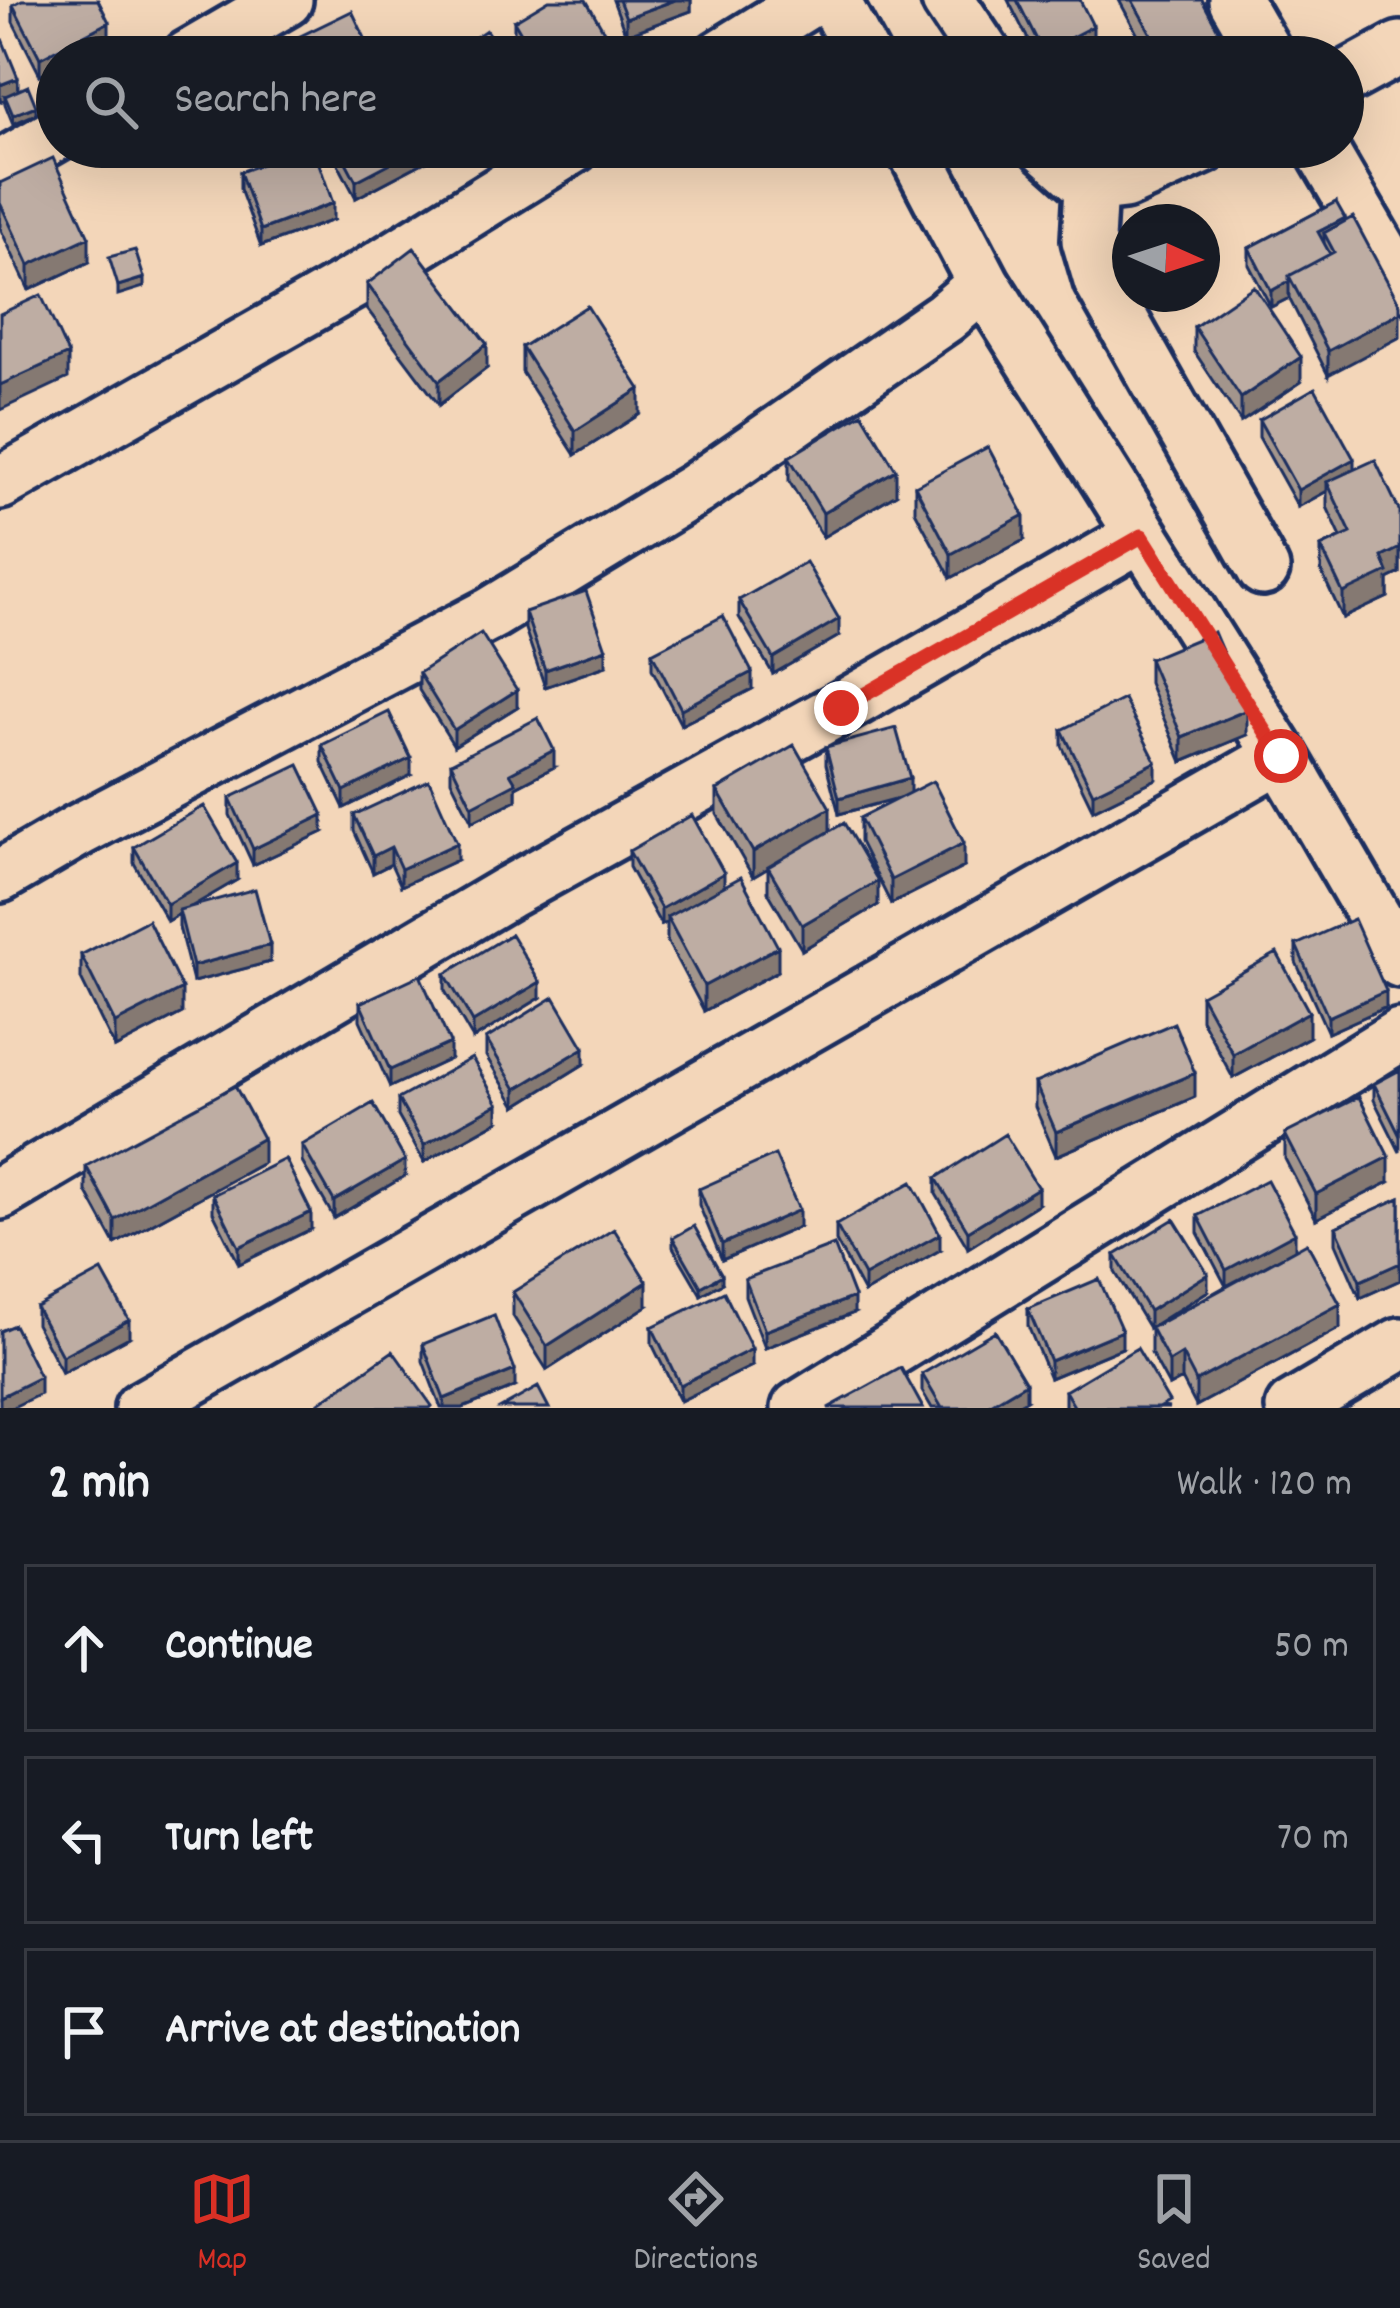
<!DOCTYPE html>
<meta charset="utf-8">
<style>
:root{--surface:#171b24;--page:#242831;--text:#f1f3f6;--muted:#9ea1a6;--line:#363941;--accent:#d93025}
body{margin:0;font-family:Dekko,sans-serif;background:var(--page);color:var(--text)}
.compass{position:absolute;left:1112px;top:204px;width:108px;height:108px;border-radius:50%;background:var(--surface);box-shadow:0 12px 48px #0002;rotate:93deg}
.stop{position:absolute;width:36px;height:36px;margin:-27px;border:9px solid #d93025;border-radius:50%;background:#fff}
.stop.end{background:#d93025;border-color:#fff;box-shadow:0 3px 12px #0008}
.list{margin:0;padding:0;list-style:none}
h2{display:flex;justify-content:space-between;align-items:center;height:156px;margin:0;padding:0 48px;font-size:51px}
h2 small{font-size:39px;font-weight:400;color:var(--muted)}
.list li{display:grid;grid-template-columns:78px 1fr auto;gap:36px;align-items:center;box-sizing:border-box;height:168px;margin:0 24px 24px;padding:0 24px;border:3px solid var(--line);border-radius:0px}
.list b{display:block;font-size:45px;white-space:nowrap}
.list em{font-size:39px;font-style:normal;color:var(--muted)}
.icon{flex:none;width:66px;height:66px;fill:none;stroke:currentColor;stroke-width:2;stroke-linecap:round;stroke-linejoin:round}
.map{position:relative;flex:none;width:1400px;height:1408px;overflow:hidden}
.search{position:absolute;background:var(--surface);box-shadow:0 12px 48px #0002;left:36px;right:36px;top:36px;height:132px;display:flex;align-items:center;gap:30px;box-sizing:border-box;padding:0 42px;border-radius:66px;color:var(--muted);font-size:45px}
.sheet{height:732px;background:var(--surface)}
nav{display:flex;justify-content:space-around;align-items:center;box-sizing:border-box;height:168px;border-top:3px solid var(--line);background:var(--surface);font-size:33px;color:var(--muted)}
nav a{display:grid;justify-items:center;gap:6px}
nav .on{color:var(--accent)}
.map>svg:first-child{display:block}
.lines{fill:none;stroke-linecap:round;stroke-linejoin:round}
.minor-casing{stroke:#1b2f5e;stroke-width:60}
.minor{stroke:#f3d6b9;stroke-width:51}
.wall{fill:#a3958c;stroke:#1b2f5e;stroke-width:3}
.shaded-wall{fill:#857972;stroke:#1b2f5e;stroke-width:3}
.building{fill:#beada3;stroke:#1b2f5e;stroke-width:3}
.route{stroke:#d93025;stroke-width:15}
</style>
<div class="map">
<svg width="1400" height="1408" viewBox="0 0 1400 1408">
<rect width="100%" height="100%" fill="#f3d6b9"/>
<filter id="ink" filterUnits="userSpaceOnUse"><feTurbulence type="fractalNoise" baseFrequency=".00833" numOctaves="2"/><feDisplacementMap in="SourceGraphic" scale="24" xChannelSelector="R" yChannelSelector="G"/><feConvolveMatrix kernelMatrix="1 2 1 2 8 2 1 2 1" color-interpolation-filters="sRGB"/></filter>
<g filter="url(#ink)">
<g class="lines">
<defs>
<path id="minor" d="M 833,0 L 864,57
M 948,0 L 986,57
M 1235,0 L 1268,57
M 188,57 L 286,0
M 719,57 L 811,0
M 1343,79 L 1400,48
M 912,147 L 984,284 L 1281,756 L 1400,961
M 1046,147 L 1091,187 L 1124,183 L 1204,147
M 1320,147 L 1400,284
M 0,167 L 57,134
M 1091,187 L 1088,240 L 1100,281 L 1263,569
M 0,483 L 370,273 L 573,147
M 0,876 L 79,830 L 492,613 L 696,489 L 945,317 L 984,284
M 0,1193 L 507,893 L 841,708 L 1142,535
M 141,1408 L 1281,756
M 798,1408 L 1400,1035
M 1292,1408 L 1400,1344"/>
</defs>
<use href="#minor" class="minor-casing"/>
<use href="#minor" class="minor"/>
</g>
<path class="wall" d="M 613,0 L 691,0 L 691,11 L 626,35 Z
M 1008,0 L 1080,0 L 1093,43 L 1066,57 L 1037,57 Z
M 1119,0 L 1202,0 L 1233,57 L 1148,54 Z
M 13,5 L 109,39 L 74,57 L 57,57 L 57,66 L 40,75 L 13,22 Z
M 514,21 L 609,56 L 525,57 L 514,38 Z
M 0,34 L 18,90 L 36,114 L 13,124 L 5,104 Z
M 329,147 L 428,147 L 428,160 L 356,198 Z
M 240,172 L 333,220 L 261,246 L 240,189 Z
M 0,183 L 89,262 L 29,290 L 0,228 Z
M 1336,202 L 1328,375 L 1289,298 L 1271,307 L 1249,265 L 1249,248 Z
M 367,284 L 487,368 L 439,405 L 367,309 Z
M 1194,327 L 1301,382 L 1241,422 L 1194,351 Z
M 522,347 L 640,414 L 575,455 L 522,372 Z
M 1259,420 L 1354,469 L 1400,512 L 1400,573 L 1388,579 L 1388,597 L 1343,618 L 1321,571 L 1321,547 L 1341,537 L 1327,507 L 1327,491 L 1298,507 L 1259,437 Z
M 789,457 L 896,494 L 823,537 L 789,481 Z
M 915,486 L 1024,540 L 951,578 L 915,511 Z
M 739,600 L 839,636 L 773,674 L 739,617 Z
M 525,612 L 606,666 L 545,687 L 525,629 Z
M 652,653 L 752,689 L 681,725 L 652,669 Z
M 1149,659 L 1247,735 L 1182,762 L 1149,683 Z
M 419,673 L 517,707 L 454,746 L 419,690 Z
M 1062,730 L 1156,779 L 1093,810 L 1062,746 Z
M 322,745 L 411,775 L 344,808 L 322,762 Z
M 826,747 L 910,793 L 964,867 L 891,904 L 860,842 L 860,818 L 902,797 L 839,814 L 826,764 Z
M 451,763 L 554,767 L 516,787 L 516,800 L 472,822 L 451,780 Z
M 717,790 L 830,831 L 878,905 L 802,950 L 768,892 L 768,868 L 753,877 L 717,814 Z
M 230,798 L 323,832 L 253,865 L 230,815 Z
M 354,815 L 457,860 L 401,886 L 391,864 L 373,873 L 354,831 Z
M 134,847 L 237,880 L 190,907 L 270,962 L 193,982 L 179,927 L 179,914 L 167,921 L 134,863 Z
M 629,851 L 724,886 L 778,971 L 704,1011 L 667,941 L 667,922 L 661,925 L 629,867 Z
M 1296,945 L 1386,1007 L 1328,1033 L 1296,962 Z
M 81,955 L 182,1013 L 115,1048 L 81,979 Z
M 445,974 L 540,998 L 473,1039 L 445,991 Z
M 1201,995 L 1309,1037 L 1233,1078 L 1201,1019 Z
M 360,1003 L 450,1059 L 390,1087 L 360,1020 Z
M 486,1039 L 584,1064 L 516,1106 L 486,1056 Z
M 1400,1070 L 1400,1152 L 1374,1100 L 1374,1084 Z
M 1035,1083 L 1195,1097 L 1056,1156 L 1035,1107 Z
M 398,1099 L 498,1121 L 424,1162 L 398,1116 Z
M 1285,1134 L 1389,1182 L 1316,1219 L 1285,1159 Z
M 302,1145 L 405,1176 L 334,1218 L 302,1162 Z
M 263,1163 L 115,1244 L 86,1191 L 86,1166 Z
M 936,1178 L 1038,1204 L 968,1248 L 936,1194 Z
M 699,1189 L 799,1227 L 722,1260 L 699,1205 Z
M 213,1195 L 311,1229 L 239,1264 L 213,1212 Z
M 1400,1198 L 1400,1280 L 1360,1298 L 1336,1243 L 1336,1227 Z
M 1198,1216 L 1295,1250 L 1340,1328 L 1196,1406 L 1182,1379 L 1169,1386 L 1151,1353 L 1151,1328 L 1226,1286 L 1198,1233 Z
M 836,1225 L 940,1250 L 864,1293 L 836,1241 Z
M 673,1238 L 722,1283 L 701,1295 L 673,1247 Z
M 1115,1255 L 1208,1291 L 1149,1328 L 1115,1272 Z
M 745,1279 L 854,1313 L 765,1348 L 745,1296 Z
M 513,1292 L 647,1306 L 547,1370 L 513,1316 Z
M 36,1307 L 129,1337 L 62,1373 L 36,1324 Z
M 1028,1309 L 1122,1348 L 1050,1378 L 1028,1326 Z
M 652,1327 L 752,1366 L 680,1401 L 652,1344 Z
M 423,1344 L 515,1387 L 463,1408 L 441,1408 L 423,1361 Z
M 922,1374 L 1026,1400 L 1012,1408 L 932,1408 L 922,1391 Z
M 1065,1391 L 1169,1408 L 1065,1408 Z"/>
<path class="shaded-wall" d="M 675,0 L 691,0 L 691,11 L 626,35 L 626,18 Z
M 109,22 L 109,39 L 74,57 L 57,57 L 57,66 L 40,75 L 40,58 Z
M 1093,26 L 1093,43 L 1066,57 L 1043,57 L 1043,52 Z
M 609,40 L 608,57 L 580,57 Z
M 18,78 L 18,95 L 5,96 L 5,100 L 0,102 L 0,85 Z
M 36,106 L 36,114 L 13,124 L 13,115 Z
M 421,147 L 428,147 L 428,160 L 356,198 L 356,181 Z
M 333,203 L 333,220 L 261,246 L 261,230 Z
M 1345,218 L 1345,235 L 1324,233 L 1324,246 L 1318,232 Z
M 89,237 L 89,262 L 29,290 L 29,265 Z
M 144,278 L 144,287 L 118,295 L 118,286 Z
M 1289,281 L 1289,298 L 1271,307 L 1271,291 Z
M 1400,312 L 1400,337 L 1328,375 L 1328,351 Z
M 487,344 L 487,368 L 439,405 L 439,381 Z
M 68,354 L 68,378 L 0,410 L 0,385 Z
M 1301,357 L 1301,382 L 1241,422 L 1241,398 Z
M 640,389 L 640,414 L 575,455 L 575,431 Z
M 1354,459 L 1354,476 L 1327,482 L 1327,491 L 1298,507 L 1298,490 Z
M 896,470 L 896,494 L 823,537 L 823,513 Z
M 1024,515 L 1024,540 L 951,578 L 951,554 Z
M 1400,548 L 1400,573 L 1388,579 L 1388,597 L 1343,618 L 1343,593 L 1382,557 Z
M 839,619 L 839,636 L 773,674 L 773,658 Z
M 606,649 L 606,666 L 545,687 L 545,670 Z
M 752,672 L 752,689 L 681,725 L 681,709 Z
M 517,690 L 517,707 L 454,746 L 454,730 Z
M 1247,710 L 1247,735 L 1182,762 L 1182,737 Z
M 554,750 L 554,767 L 516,787 L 516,800 L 472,822 L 472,806 L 510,773 Z
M 411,758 L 411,775 L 344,808 L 344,791 Z
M 1156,762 L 1156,779 L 1093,810 L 1093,793 Z
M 910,778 L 910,795 L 839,814 L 839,798 Z
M 830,808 L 830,832 L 753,877 L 753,852 Z
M 323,815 L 323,832 L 253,865 L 253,849 Z
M 457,843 L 457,860 L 401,886 L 401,869 Z
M 964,843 L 964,867 L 891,904 L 891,880 Z
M 391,847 L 391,864 L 373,873 L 373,856 Z
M 237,863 L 237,880 L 167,921 L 167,904 Z
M 724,873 L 724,890 L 667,917 L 667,922 L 661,925 L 661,909 Z
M 878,881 L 878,905 L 802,950 L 802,925 Z
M 270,945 L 270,962 L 193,982 L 193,966 Z
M 778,947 L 778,971 L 704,1011 L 704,986 Z
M 540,982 L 540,998 L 473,1039 L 473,1022 Z
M 182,989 L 182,1013 L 115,1048 L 115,1023 Z
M 1386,991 L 1386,1007 L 1328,1033 L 1328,1017 Z
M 1309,1012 L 1309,1037 L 1233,1078 L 1233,1054 Z
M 450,1043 L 450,1059 L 390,1087 L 390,1070 Z
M 584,1048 L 584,1064 L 516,1106 L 516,1089 Z
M 1195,1073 L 1195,1097 L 1056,1156 L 1056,1132 Z
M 498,1104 L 498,1121 L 424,1162 L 424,1145 Z
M 263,1138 L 263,1163 L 115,1244 L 115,1220 Z
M 1389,1157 L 1389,1182 L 1316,1219 L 1316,1194 Z
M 405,1160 L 405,1176 L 334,1218 L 334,1201 Z
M 1038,1188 L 1038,1204 L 968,1248 L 968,1231 Z
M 799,1210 L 799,1227 L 722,1260 L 722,1244 Z
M 311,1212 L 311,1229 L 239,1264 L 239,1247 Z
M 1295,1233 L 1295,1250 L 1226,1286 L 1226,1270 Z
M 940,1234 L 940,1250 L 864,1293 L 864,1276 Z
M 1400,1263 L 1400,1280 L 1360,1298 L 1360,1281 Z
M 1208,1274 L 1208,1291 L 1149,1328 L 1149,1311 Z
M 722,1275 L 722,1283 L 701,1295 L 701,1287 Z
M 647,1282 L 647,1306 L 547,1370 L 547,1346 Z
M 854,1297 L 854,1313 L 765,1348 L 765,1331 Z
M 1340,1304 L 1340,1328 L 1196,1406 L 1196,1381 Z
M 129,1320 L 129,1337 L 62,1373 L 62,1356 Z
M 1122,1331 L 1122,1348 L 1050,1378 L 1050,1361 Z
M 752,1349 L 752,1366 L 680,1401 L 680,1385 Z
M 1182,1354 L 1182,1379 L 1169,1386 L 1169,1362 Z
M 515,1370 L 515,1387 L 463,1408 L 444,1408 L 444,1399 Z
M 40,1377 L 40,1394 L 11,1408 L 0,1408 L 0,1397 Z
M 1026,1383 L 1026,1400 L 1012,1408 L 984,1408 Z"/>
<path class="building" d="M 22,0 L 98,0 L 109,22 L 40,58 L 13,5 Z
M 549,0 L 586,0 L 609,40 L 580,57 L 535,57 L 514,21 Z
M 619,0 L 675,0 L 626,18 Z
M 1017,0 L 1080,0 L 1093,26 L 1043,52 Z
M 1132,0 L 1202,0 L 1233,57 L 1144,57 L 1159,48 Z
M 352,11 L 374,57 L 288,57 L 282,45 Z
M 486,30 L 504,57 L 446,57 Z
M 0,34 L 18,78 L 0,85 Z
M 28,86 L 36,106 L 13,115 L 5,96 Z
M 308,147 L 313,147 L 333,203 L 261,230 L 240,172 Z
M 338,147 L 421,147 L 356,181 Z
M 53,158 L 89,237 L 29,265 L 0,203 L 0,183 Z
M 1336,202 L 1345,218 L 1318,232 L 1330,254 L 1289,276 L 1289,281 L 1271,291 L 1249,248 Z
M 1353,217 L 1400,305 L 1400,312 L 1328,351 L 1289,276 L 1334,252 L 1324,233 Z
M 414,248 L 487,344 L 439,381 L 367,284 Z
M 135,250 L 144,278 L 118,286 L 109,257 Z
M 1254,286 L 1301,357 L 1241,398 L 1194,327 Z
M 41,295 L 68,354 L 0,385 L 0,314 Z
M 587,306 L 640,389 L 575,431 L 522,347 Z
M 1315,388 L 1354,459 L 1298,490 L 1259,420 Z
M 862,413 L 896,470 L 823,513 L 789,457 Z
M 988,447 L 1024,515 L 951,554 L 915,486 Z
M 1375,460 L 1400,512 L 1400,548 L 1382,557 L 1388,572 L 1343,593 L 1321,547 L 1351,533 L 1327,482 Z
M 806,562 L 839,619 L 773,658 L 739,600 Z
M 586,591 L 606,649 L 545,670 L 525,612 Z
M 723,616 L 752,672 L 681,709 L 652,653 Z
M 1214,632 L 1247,710 L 1182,737 L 1149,659 Z
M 481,633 L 517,690 L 454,730 L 419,673 Z
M 1124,699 L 1156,762 L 1093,793 L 1062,730 Z
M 389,712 L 411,758 L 344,791 L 322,745 Z
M 538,718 L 554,750 L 510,773 L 516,783 L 472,806 L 451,763 Z
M 896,728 L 910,778 L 839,798 L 826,747 Z
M 794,745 L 830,808 L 753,852 L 717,790 Z
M 299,765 L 323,815 L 253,849 L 230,798 Z
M 429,780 L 457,843 L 401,869 L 391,847 L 373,856 L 354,815 Z
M 933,781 L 964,843 L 891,880 L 860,818 Z
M 204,806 L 237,863 L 167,904 L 134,847 Z
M 692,815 L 724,873 L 661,909 L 629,851 Z
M 844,823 L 878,881 L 802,925 L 768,867 Z
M 741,877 L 778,947 L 704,986 L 667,917 Z
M 255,889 L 270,945 L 193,966 L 179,910 Z
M 1354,919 L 1386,991 L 1328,1017 L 1296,945 Z
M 148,920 L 182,989 L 115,1023 L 81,955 Z
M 511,934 L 540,982 L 473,1022 L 445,974 Z
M 1277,953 L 1309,1012 L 1233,1054 L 1201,995 Z
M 420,975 L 450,1043 L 390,1070 L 360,1003 Z
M 554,997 L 584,1048 L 516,1089 L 486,1039 Z
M 1174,1023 L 1195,1073 L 1056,1132 L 1035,1083 Z
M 472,1058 L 498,1104 L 424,1145 L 398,1099 Z
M 1400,1070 L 1400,1136 L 1374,1084 Z
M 235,1086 L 263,1138 L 115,1220 L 86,1166 Z
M 1359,1097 L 1389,1157 L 1316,1194 L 1285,1134 Z
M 373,1103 L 405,1160 L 334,1201 L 302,1145 Z
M 1005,1134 L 1038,1188 L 968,1231 L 936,1178 Z
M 775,1155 L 799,1210 L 722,1244 L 699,1189 Z
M 285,1159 L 311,1212 L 239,1247 L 213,1195 Z
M 1267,1180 L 1295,1233 L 1226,1270 L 1198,1216 Z
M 912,1182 L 940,1234 L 864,1276 L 836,1225 Z
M 1400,1198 L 1400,1263 L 1360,1281 L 1336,1227 Z
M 1174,1219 L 1208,1274 L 1149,1311 L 1115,1255 Z
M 694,1226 L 722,1275 L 701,1287 L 673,1238 Z
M 614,1229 L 647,1282 L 547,1346 L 513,1292 Z
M 1307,1243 L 1340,1304 L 1196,1381 L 1182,1354 L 1169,1362 L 1151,1328 Z
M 834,1245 L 854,1297 L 765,1331 L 745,1279 Z
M 102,1271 L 129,1320 L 62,1356 L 36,1307 Z
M 1099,1279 L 1122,1331 L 1050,1361 L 1028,1309 Z
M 724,1292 L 752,1349 L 680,1385 L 652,1327 Z
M 494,1315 L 515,1370 L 444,1399 L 423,1344 Z
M 14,1325 L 40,1377 L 0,1397 L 0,1331 Z
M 995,1331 L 1026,1383 L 984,1408 L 942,1408 L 922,1374 Z
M 1137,1348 L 1169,1402 L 1158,1408 L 1075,1408 L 1065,1391 Z
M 393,1351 L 432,1406 L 430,1408 L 322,1408 L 319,1403 Z
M 901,1368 L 923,1408 L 828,1408 Z
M 538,1387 L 549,1408 L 501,1408 Z"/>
</g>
<g class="lines" filter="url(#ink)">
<path class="route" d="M 841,708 L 1142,536 L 1281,756"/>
</g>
</svg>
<svg class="compass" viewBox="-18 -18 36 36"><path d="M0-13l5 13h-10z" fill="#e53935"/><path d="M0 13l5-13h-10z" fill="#9ea1a6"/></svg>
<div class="stop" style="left:1281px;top:756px"></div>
<div class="stop end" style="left:841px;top:708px"></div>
<div class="search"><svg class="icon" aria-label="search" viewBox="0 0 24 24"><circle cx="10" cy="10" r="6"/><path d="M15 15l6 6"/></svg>Search here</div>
</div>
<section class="sheet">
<h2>2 min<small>Walk · 120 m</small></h2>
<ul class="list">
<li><svg class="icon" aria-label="ahead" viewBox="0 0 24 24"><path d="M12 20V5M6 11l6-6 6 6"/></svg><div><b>Continue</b></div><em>50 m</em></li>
<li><svg class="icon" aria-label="left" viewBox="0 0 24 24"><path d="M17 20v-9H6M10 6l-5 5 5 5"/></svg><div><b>Turn left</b></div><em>70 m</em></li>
<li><svg class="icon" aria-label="arrive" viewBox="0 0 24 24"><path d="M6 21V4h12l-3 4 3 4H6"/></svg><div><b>Arrive at destination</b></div></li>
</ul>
</section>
<nav>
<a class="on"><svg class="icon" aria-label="map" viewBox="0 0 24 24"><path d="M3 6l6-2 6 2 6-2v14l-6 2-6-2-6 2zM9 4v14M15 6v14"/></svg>Map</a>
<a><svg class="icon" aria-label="directions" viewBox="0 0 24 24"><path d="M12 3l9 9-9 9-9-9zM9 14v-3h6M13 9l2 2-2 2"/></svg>Directions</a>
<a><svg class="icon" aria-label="saved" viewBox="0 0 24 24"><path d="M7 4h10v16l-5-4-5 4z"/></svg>Saved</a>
</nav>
